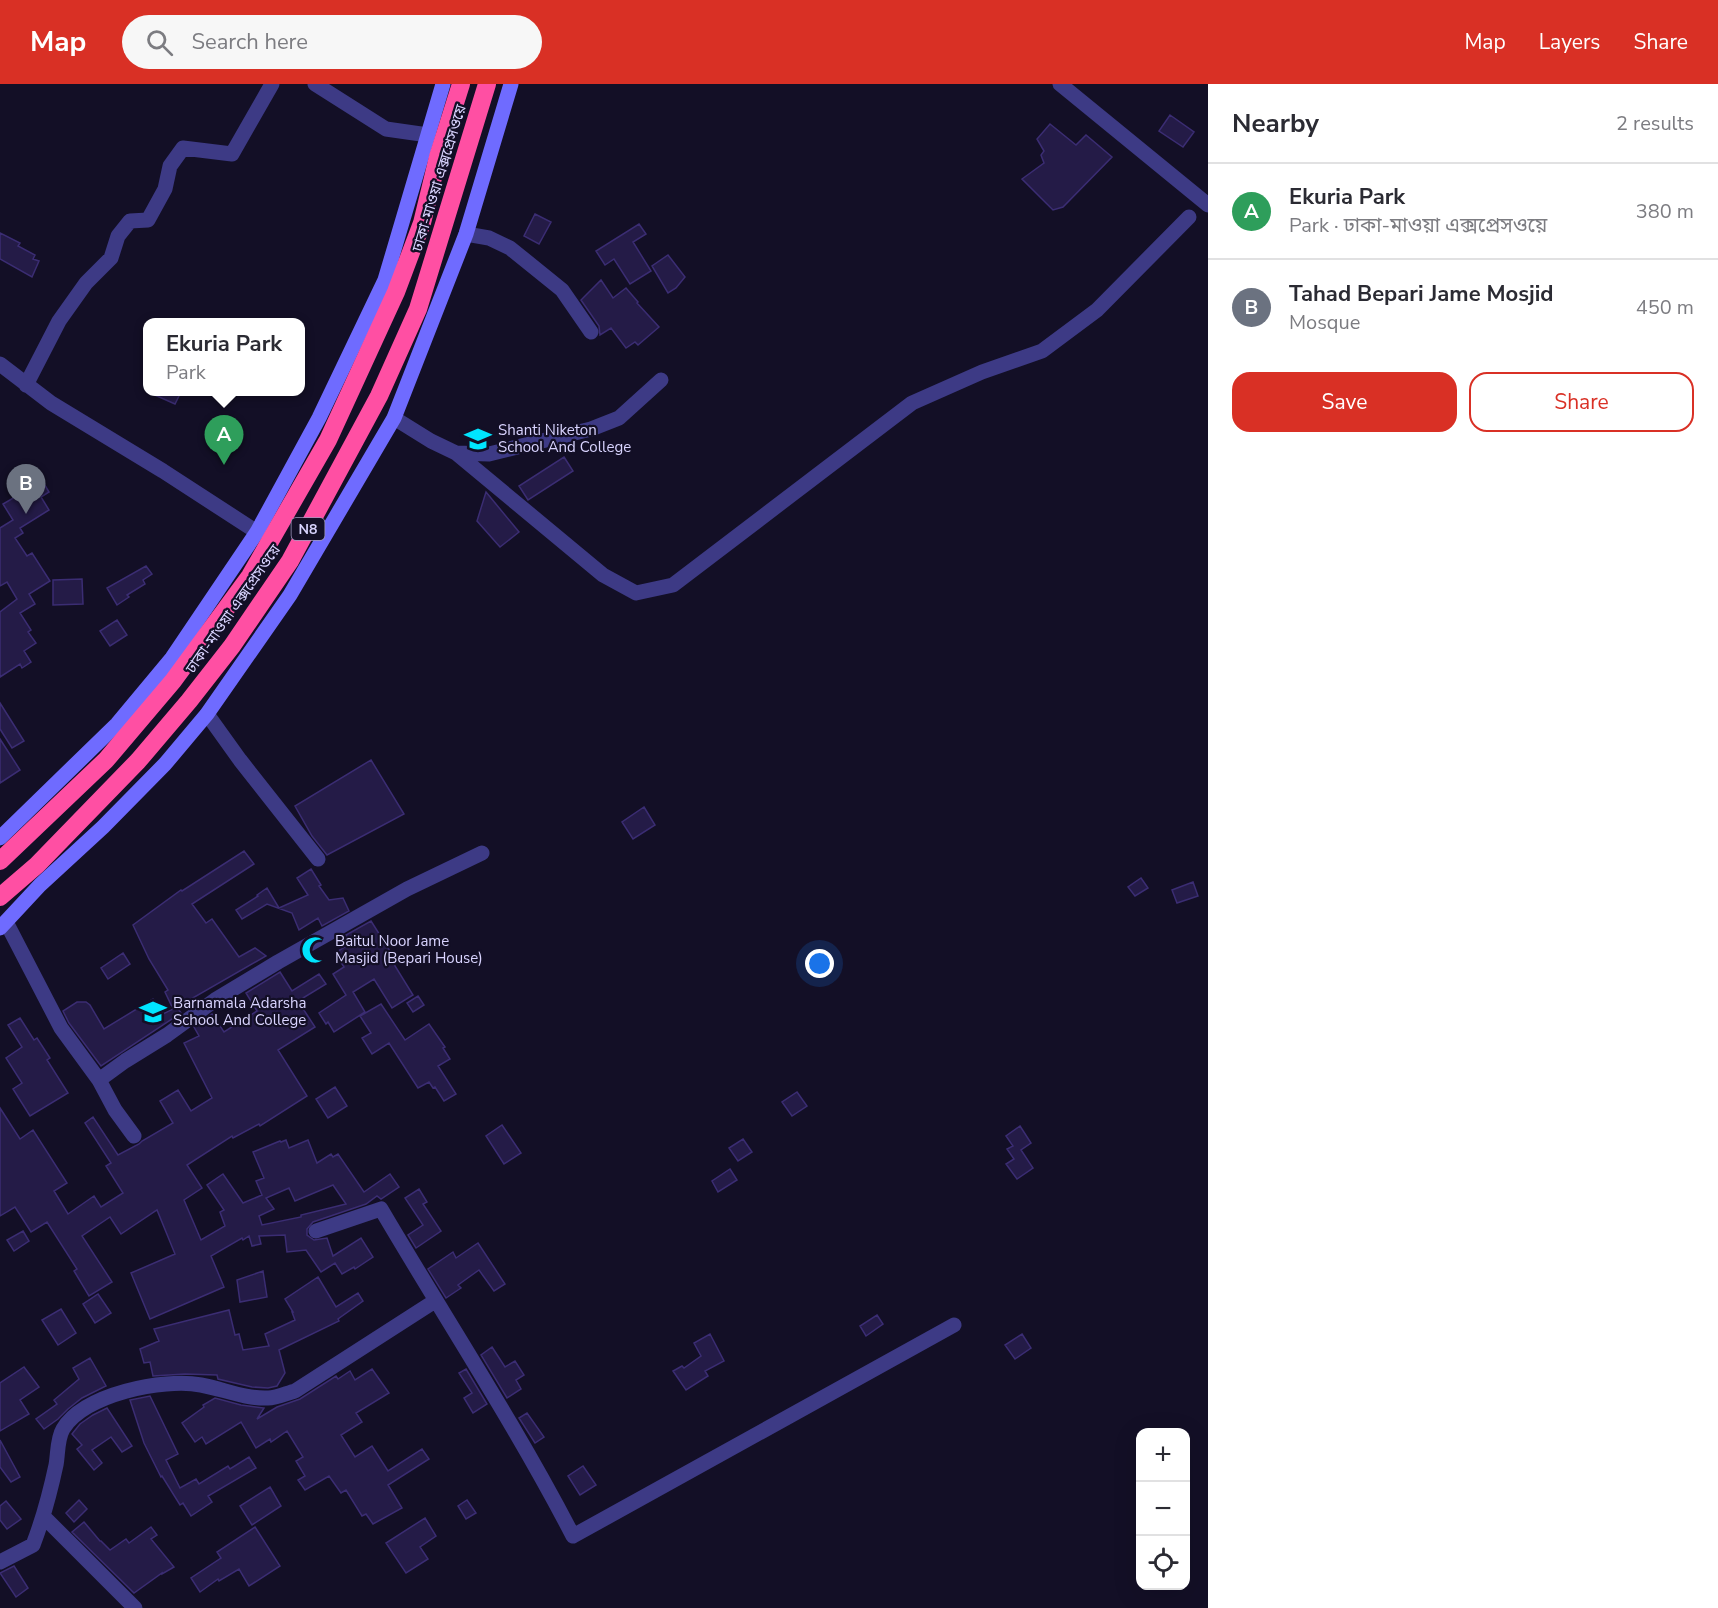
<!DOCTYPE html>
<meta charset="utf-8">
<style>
:root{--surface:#fff;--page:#f7f7f7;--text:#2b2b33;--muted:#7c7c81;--line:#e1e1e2;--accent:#d93025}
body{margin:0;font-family:"Nunito Sans","Noto Sans Bengali",sans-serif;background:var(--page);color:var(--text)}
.controls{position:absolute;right:18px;bottom:18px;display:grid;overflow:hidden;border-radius:12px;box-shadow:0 6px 24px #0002}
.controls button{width:54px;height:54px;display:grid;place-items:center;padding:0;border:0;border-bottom:2px solid var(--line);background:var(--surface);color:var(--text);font:30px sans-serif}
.you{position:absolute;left:820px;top:880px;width:21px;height:21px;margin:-15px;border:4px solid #fff;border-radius:50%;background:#1a73e8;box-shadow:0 0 0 9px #1a73e833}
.badge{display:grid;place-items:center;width:39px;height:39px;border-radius:50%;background:var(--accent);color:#fff;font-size:20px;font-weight:700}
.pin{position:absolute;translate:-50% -50px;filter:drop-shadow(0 2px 3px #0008)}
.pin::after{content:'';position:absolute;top:32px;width:21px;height:18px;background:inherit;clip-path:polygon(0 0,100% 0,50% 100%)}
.popup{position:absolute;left:143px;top:234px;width:162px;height:78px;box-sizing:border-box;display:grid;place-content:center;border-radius:12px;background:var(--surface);filter:drop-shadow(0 2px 4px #0005);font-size:20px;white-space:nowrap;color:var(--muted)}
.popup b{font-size:22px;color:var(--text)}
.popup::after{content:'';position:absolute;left:50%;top:100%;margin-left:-12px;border:12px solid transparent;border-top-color:var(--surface)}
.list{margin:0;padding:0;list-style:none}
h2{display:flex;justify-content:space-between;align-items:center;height:78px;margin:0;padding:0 24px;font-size:26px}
h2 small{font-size:20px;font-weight:400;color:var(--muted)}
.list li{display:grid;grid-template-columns:39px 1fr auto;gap:18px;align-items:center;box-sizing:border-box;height:96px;padding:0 24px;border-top:2px solid var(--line)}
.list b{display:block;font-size:22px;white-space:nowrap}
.list p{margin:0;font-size:20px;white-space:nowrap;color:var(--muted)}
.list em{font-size:20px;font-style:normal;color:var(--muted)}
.actions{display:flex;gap:12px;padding:18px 24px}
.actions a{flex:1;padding:14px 0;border:2px solid var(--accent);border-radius:18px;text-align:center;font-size:21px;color:var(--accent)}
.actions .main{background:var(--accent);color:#fff}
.icon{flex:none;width:33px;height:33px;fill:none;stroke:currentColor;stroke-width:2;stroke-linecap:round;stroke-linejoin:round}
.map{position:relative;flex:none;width:1208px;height:1524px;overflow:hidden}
header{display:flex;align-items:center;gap:36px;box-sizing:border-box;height:84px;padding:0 30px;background:var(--accent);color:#fff}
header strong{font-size:28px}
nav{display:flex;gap:33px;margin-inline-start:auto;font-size:21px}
.search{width:420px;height:54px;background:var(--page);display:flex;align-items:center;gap:15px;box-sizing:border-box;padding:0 21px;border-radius:33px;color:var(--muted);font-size:22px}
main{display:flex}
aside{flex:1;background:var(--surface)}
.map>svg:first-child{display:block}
.building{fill:#241b47;stroke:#3b2d73;stroke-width:1.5;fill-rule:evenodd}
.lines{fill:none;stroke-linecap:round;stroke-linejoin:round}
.minor{stroke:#3d3a85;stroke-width:15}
.secondary{stroke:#6f6bff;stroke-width:15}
.motorway{stroke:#ff4fa3;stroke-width:18}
.labels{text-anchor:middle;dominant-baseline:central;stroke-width:4.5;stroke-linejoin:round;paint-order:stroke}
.shield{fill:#130f26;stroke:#9e99be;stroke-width:1.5}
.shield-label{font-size:14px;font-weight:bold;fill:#d9d4ff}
.street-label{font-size:15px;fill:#d9d4ff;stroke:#130f26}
.poi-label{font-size:15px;fill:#d9d4ff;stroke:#130f26;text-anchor:start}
</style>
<header>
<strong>Map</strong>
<div class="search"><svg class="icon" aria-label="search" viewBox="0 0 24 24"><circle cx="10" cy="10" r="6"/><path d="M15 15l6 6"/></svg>Search here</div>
<nav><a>Map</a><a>Layers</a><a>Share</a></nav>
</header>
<main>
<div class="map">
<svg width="1208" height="1524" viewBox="0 0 1208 1524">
<rect width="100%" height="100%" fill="#130f26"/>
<path class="building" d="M 1170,31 L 1194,48 L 1183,63 L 1159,47 Z
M 1050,40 L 1076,61 L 1086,51 L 1112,73 L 1063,123 L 1053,126 L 1022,95 L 1044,79 L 1041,71 L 1044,67 L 1037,55 Z
M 535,130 L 551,138 L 539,160 L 524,152 Z
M 639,140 L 646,150 L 633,158 L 651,187 L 630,200 L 614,175 L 605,181 L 596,167 Z
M 0,149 L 20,159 L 18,162 L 35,171 L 33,175 L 39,177 L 32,193 L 0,175 Z
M 668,171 L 685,193 L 676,204 L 668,209 L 652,182 Z
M 601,196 L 613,214 L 626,204 L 638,218 L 637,219 L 659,243 L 638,261 L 635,258 L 626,264 L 611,244 L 600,251 L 599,242 L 581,216 Z
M 148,308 L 181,308 L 175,320 Z
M 564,373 L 573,387 L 528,416 L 519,402 Z
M 43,398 L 49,408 L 41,413 L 49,426 L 20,444 L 23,449 L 15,454 L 27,472 L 32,469 L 50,497 L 29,510 L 35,520 L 20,529 L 31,546 L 28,548 L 36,559 L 24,567 L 31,578 L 22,584 L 20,580 L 0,593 L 0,528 L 17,515 L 7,498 L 0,502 L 0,444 L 13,436 L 3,420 L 25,407 L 26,409 Z
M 486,408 L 519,448 L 500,463 L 477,437 Z
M 146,482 L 152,490 L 143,496 L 145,500 L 127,511 L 129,513 L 117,521 L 107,504 Z
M 82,495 L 83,520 L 53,521 L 53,496 Z
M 117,536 L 127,551 L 110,562 L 100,547 Z
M 0,619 L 24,657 L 12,664 L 0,645 Z
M 0,655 L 20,686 L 0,699 Z
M 371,676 L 404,730 L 327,771 L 312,752 L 295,722 Z
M 644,723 L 655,741 L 633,755 L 622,738 Z
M 244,767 L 254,780 L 192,820 L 206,839 L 212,835 L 239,873 L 255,864 L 266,872 L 177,923 L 181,929 L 101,982 L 69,939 L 63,927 L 77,918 L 86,918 L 90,921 L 104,945 L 153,915 L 163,930 L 173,925 L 165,908 L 168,906 L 149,875 L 133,841 L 181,806 L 182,807 Z
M 311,785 L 321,801 L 319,802 L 329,816 L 343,814 L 349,827 L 322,842 L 318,834 L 299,846 L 292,829 L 267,820 L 242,835 L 236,826 L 258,812 L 257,811 L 267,804 L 279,824 L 308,811 L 297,794 Z
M 1141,794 L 1148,804 L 1135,812 L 1128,803 Z
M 1193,798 L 1198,812 L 1177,819 L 1172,806 Z
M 371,837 L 390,867 L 387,869 L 413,911 L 392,924 L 374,895 L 353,908 L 365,928 L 334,948 L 328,938 L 326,940 L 319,929 L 346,911 L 333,890 L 344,883 L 335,869 L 351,859 L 346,851 Z
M 123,869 L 130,880 L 108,895 L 101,884 Z
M 280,888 L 292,907 L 319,890 L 326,900 L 298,917 L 315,943 L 278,966 L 307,1012 L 260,1042 L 259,1040 L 233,1054 L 232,1052 L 187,1081 L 202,1104 L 184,1116 L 201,1156 L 225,1142 L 220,1128 L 224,1126 L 207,1101 L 223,1090 L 243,1119 L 262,1111 L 256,1097 L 264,1094 L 253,1068 L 280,1057 L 281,1058 L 286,1056 L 289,1064 L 308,1056 L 317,1079 L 331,1070 L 333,1073 L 338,1070 L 364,1108 L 390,1090 L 399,1103 L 381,1115 L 377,1112 L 366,1120 L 313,1138 L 307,1145 L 307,1151 L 314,1156 L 327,1154 L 333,1172 L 361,1154 L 373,1173 L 355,1185 L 354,1183 L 342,1190 L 335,1179 L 321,1188 L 306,1166 L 287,1168 L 285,1151 L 259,1152 L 261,1160 L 252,1162 L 249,1152 L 243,1156 L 242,1154 L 211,1172 L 224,1203 L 150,1235 L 131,1189 L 175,1170 L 157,1126 L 121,1150 L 110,1133 L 82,1152 L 112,1198 L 89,1212 L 74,1187 L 77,1185 L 47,1138 L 31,1148 L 15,1123 L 0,1132 L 0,1024 L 20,1055 L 33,1046 L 67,1099 L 54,1107 L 68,1130 L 94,1112 L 101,1123 L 123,1109 L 106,1082 L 111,1079 L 85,1039 L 93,1033 L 118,1071 L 139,1060 L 142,1057 L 173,1039 L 160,1017 L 178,1006 L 191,1027 L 212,1014 L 184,959 L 199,952 L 194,943 L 212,930 L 224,948 L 257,927 L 246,909 ZM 333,1101 L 346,1120 L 301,1131 L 301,1133 L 262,1141 L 259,1132 L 274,1125 L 266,1114 L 289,1104 L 295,1117 Z
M 418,912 L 424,921 L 413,928 L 407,919 Z
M 381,920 L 405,956 L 429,940 L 445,963 L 443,964 L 450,975 L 438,982 L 456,1010 L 444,1017 L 435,1003 L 433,1004 L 429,998 L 418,1004 L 389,959 L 372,970 L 362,954 L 371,949 L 360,932 Z
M 20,934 L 34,956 L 37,954 L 50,974 L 47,976 L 68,1009 L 30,1032 L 13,1005 L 22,999 L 6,974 L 22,963 L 8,941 Z
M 335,1003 L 347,1022 L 328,1034 L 316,1015 Z
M 797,1008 L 807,1022 L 792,1032 L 782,1018 Z
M 502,1041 L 521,1069 L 504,1080 L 486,1052 Z
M 1020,1042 L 1031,1059 L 1021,1066 L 1033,1084 L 1017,1095 L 1006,1080 L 1014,1075 L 1007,1065 L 1013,1062 L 1006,1052 Z
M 743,1055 L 752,1068 L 738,1077 L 729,1064 Z
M 730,1085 L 737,1096 L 718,1108 L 712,1097 Z
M 419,1105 L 427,1118 L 423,1120 L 441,1147 L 416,1164 L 408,1151 L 423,1141 L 405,1114 Z
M 23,1147 L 29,1157 L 14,1167 L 7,1156 Z
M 478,1159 L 505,1200 L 494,1207 L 479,1186 L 458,1201 L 461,1204 L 446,1214 L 428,1185 L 453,1168 L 456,1174 Z
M 263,1187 L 267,1213 L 240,1218 L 237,1196 Z
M 318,1193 L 336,1223 L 358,1209 L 363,1217 L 338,1235 L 339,1237 L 279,1266 L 285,1289 L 277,1302 L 268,1304 L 252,1303 L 218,1295 L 217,1291 L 185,1290 L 153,1292 L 150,1278 L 144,1279 L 140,1265 L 159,1257 L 154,1245 L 229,1226 L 235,1251 L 239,1250 L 243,1266 L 269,1262 L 265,1250 L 295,1236 L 292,1228 L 293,1228 L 285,1215 Z
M 98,1210 L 111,1229 L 95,1239 L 83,1220 Z
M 61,1225 L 76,1249 L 58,1261 L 42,1236 Z
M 877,1231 L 883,1240 L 866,1252 L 860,1242 Z
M 710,1250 L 724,1277 L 705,1287 L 708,1292 L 686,1306 L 673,1287 L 682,1282 L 684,1284 L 701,1272 L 694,1259 Z
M 1022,1250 L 1031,1264 L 1015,1275 L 1005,1261 Z
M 492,1263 L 505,1283 L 515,1277 L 524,1291 L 516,1296 L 521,1305 L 507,1314 L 481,1271 Z
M 90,1274 L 106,1302 L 82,1314 L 68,1325 L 58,1335 L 44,1345 L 36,1335 L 57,1320 L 54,1316 L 79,1295 L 73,1284 Z
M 24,1283 L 39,1303 L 20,1316 L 29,1330 L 0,1347 L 0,1299 Z
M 372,1285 L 389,1309 L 356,1329 L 362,1338 L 341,1351 L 355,1373 L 372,1362 L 388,1387 L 422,1365 L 429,1375 L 388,1401 L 402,1424 L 373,1440 L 366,1430 L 362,1432 L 346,1406 L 341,1409 L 329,1392 L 305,1406 L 298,1396 L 305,1392 L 296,1377 L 303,1373 L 287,1347 L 271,1358 L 270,1355 L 256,1364 L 241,1338 L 206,1360 L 202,1353 L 195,1358 L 182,1339 L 204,1323 L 203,1321 L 215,1314 L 241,1321 L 264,1324 L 257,1335 L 277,1323 L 300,1315 L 336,1292 L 338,1295 L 350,1287 L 355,1296 Z
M 466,1285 L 487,1320 L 473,1329 L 464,1314 L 472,1309 L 459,1289 Z
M 150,1312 L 178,1370 L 166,1376 L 180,1404 L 196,1395 L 199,1400 L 228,1382 L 230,1385 L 249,1373 L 256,1384 L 208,1412 L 212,1418 L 191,1432 L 183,1419 L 180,1421 L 162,1392 L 161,1393 L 144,1359 L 130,1316 Z
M 107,1324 L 132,1362 L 122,1368 L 111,1353 L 92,1366 L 102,1379 L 94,1386 L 77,1365 L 82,1361 L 72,1350 L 80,1340 L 93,1331 Z
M 527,1329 L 544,1353 L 535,1359 L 519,1334 Z
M 0,1356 L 20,1393 L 11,1398 L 0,1383 Z
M 583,1382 L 596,1401 L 580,1411 L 568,1392 Z
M 270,1403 L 281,1422 L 252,1441 L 240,1422 Z
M 79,1416 L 87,1425 L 74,1438 L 66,1429 Z
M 467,1416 L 476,1429 L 466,1435 L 458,1422 Z
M 6,1417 L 21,1435 L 7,1445 L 0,1436 L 0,1422 Z
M 425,1434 L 436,1452 L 420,1463 L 428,1475 L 406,1489 L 386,1459 Z
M 84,1438 L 100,1457 L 101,1457 L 110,1466 L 126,1455 L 129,1459 L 151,1443 L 157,1451 L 151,1455 L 174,1483 L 162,1490 L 162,1489 L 134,1509 L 72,1448 Z
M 255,1443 L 280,1482 L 249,1502 L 239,1485 L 219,1497 L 218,1495 L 200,1508 L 191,1494 L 221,1474 L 217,1468 Z
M 14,1482 L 28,1504 L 16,1513 L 0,1489 Z"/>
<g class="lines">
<path class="minor" d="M 315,0 L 386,45 L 428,51
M 1060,0 L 1208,121
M 466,150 L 489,154 L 510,164 L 562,206 L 591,248
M 0,280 L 51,319 L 163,387 L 257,448
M 26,301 L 59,237 L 86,199 L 111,174 L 118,152 L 130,137 L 148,136 L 165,105 L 170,82 L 183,64 L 232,70 L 272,0
M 394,334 L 431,357 L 456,369 L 489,370 L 591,345 L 619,334 L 661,296
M 456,369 L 603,491 L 636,509 L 673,501 L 912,319 L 982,288 L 1042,267 L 1097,226 L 1189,133
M 207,630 L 240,676 L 318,775
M 6,838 L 61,944 L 99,996 L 115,1026 L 134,1052
M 99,996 L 125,977 L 167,951 L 215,916 L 278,878 L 407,805 L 482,769
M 316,1147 L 381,1125 C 445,1234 515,1340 573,1452 L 954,1241
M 44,1433 L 135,1524
M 0,1478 L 33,1461 C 43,1435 50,1409 56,1381 C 58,1371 57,1355 63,1345 C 84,1310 163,1294 201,1301 C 224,1305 244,1315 268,1314 C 277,1314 287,1309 295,1307 L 435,1217"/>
<path class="secondary" d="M 0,754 L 117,640 L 172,574 L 257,448 L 319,334 L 385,196 L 443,0
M 0,844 L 40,801 L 103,743 L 165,680 L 207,630 L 290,511 L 394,334 L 466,150 L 511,0"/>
<path class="motorway" d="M 0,777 L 106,676 L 173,597 L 250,492 L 328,356 L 396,208 L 422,139 L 438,73 L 461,0
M 0,813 L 37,781 L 138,677 L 189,617 L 232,562 L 290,477 L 379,312 L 418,225 L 487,0"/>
</g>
<defs>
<symbol id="university-bare" viewBox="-9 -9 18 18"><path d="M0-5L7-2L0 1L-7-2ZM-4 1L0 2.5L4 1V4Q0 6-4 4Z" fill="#00e5ff" stroke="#130f26" stroke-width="2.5" paint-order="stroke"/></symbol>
<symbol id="mosque-bare" viewBox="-9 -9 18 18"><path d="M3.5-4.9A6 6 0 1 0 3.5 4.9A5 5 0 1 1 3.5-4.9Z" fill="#00e5ff" stroke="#130f26" stroke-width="2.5" paint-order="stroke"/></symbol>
</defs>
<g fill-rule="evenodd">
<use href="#university-bare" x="459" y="336" width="38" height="38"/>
<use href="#mosque-bare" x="296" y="847" width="38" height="38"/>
<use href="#university-bare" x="134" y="909" width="38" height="38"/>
</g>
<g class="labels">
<rect class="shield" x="291.5" y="434" width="33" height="22" rx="4.5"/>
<g class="shield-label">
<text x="308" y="445">N8</text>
</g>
<g class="street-label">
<text transform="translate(439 94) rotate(-73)">ঢাকা-মাওয়া এক্সপ্রেসওয়ে</text>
<text transform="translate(233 525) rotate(-55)">ঢাকা-মাওয়া এক্সপ্রেসওয়ে</text>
</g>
<g class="poi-label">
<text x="498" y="346">Shanti Niketon<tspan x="498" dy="17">School And College</tspan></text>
<text x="335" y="857">Baitul Noor Jame<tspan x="335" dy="17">Masjid (Bepari House)</tspan></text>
<text x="173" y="919">Barnamala Adarsha<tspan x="173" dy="17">School And College</tspan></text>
</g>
</g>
</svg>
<div class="controls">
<button>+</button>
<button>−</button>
<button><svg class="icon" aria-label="locate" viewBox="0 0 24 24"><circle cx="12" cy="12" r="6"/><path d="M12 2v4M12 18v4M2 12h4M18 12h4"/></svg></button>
</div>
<div class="you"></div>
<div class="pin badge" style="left:224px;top:381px;background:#2e9e5b">A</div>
<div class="popup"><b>Ekuria Park</b>Park</div>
<div class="pin badge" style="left:26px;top:430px;background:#6b7280">B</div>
</div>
<aside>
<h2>Nearby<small>2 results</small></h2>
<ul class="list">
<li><span class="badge" style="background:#2e9e5b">A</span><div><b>Ekuria Park</b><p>Park · ঢাকা-মাওয়া এক্সপ্রেসওয়ে</p></div><em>380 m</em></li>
<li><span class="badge" style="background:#6b7280">B</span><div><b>Tahad Bepari Jame Mosjid</b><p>Mosque</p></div><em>450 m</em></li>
</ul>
<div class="actions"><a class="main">Save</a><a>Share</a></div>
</aside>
</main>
